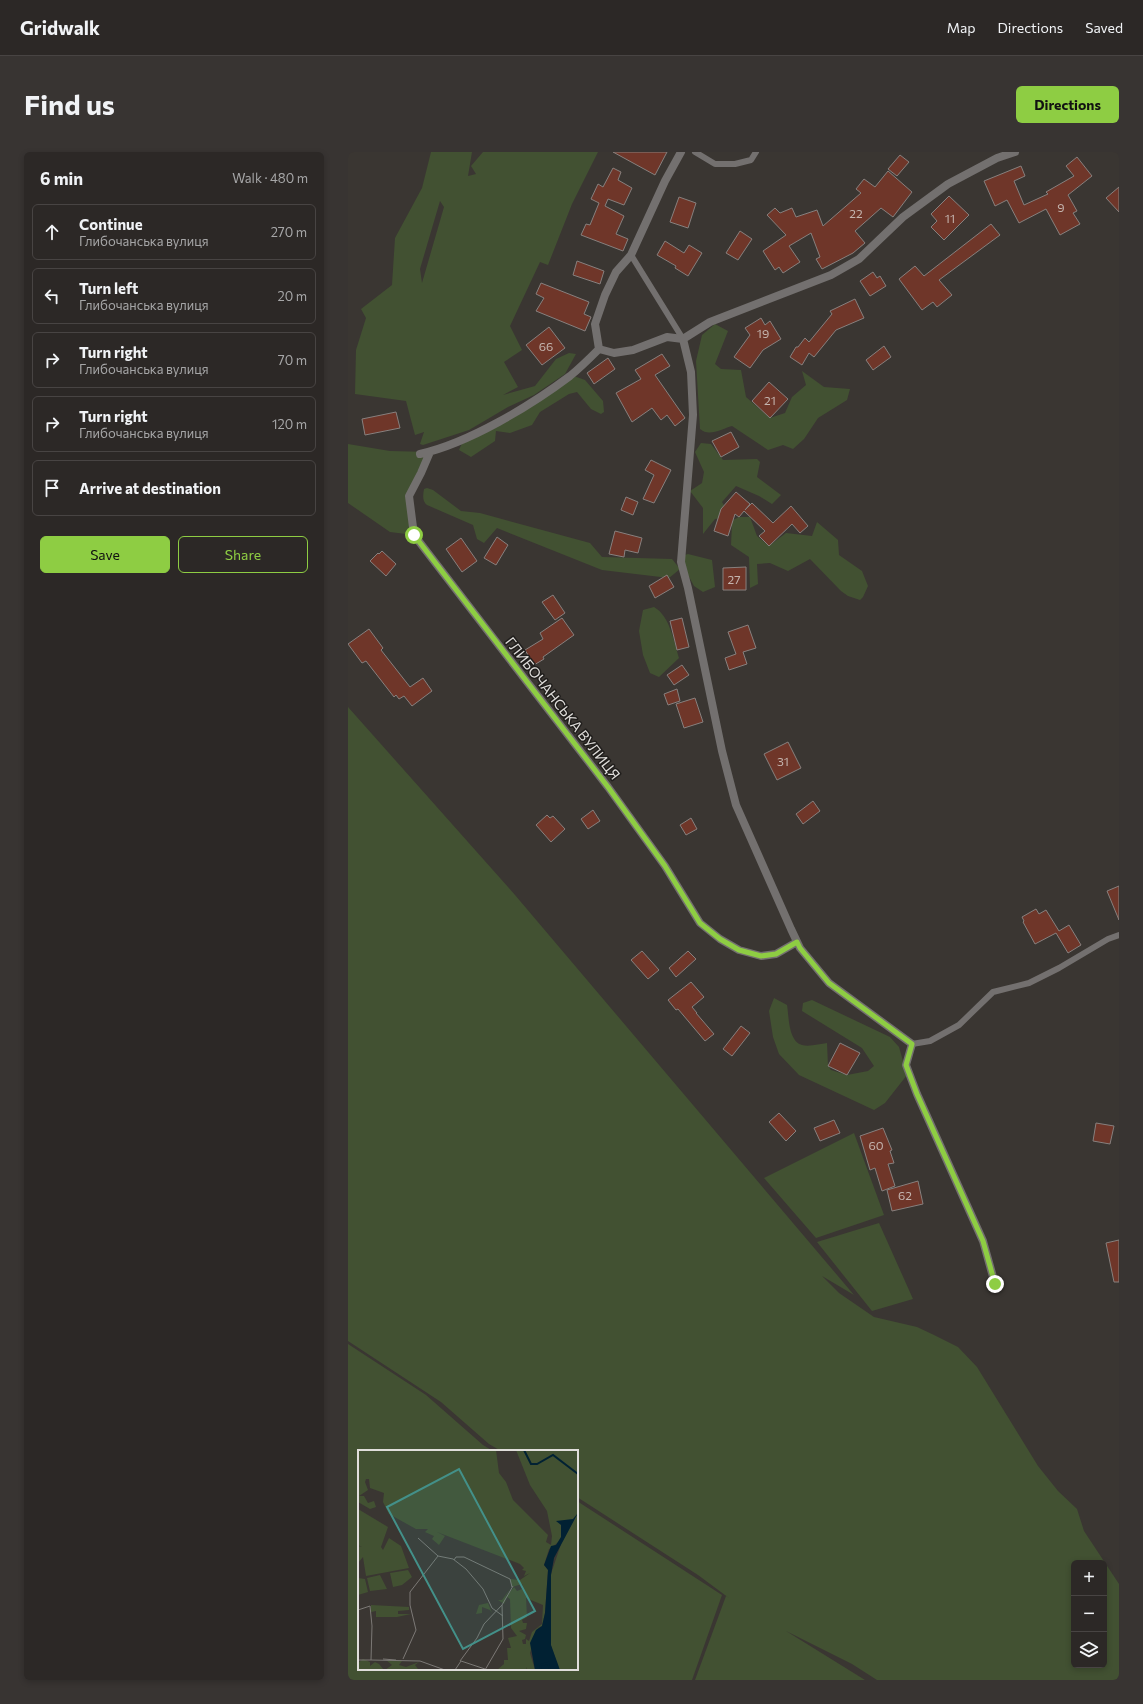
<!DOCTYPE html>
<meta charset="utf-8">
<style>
:root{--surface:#2c2826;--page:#383432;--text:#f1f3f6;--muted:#a6a6a7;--line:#484443;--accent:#8ecd43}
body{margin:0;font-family:Commissioner,sans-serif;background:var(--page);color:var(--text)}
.controls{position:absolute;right:12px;bottom:12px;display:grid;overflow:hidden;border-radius:6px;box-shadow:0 2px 6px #0003}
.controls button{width:36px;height:36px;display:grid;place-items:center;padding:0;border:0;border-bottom:1px solid var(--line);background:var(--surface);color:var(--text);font:20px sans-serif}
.stop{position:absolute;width:12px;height:12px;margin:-9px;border:3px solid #8ecd43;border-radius:50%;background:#fff}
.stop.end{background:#8ecd43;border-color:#fff;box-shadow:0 1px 4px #0008}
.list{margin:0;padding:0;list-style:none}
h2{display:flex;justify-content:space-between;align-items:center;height:52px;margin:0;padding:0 16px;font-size:17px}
h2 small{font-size:13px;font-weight:400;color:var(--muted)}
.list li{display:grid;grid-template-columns:26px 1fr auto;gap:12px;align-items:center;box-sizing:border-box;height:56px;margin:0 8px 8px;padding:0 8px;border:1px solid var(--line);border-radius:6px}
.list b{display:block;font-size:15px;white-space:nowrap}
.list p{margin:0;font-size:13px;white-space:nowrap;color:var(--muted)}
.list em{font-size:13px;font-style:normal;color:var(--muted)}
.actions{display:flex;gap:8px;padding:12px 16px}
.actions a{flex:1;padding:9px 0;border:1px solid var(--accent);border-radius:6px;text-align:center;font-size:14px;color:var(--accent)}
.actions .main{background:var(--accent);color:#111}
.icon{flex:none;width:22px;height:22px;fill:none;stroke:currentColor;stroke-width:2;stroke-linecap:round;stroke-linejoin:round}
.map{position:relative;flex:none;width:771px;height:1528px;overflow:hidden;border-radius:6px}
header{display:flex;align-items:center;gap:24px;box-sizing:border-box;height:56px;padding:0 20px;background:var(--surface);border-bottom:1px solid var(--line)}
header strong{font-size:19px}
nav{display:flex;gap:22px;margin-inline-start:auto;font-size:14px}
.intro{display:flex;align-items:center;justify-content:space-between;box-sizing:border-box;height:96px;padding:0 24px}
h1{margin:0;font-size:28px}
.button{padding:10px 18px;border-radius:6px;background:var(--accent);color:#111;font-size:14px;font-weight:700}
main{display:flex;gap:24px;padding:0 24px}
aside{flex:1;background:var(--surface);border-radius:6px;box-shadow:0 2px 6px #0003}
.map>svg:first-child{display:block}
.green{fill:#425132;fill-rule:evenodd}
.building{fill:#6f3629;stroke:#87807e}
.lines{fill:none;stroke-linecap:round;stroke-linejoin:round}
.lane{stroke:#73706f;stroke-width:6}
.street{stroke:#73706f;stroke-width:8}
.route{stroke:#8ecd43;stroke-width:5}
.labels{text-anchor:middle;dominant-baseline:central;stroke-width:3;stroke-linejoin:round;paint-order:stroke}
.number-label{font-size:12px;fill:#c4b4ae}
.street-label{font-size:14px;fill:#e0dedb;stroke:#201e1c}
.inset-river{fill:none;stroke:#012133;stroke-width:2}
.inset-road{fill:none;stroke:#7c7976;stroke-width:1}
.view{fill:#439089;fill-opacity:0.15;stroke:#439089;stroke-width:2}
.inset-edge{fill:none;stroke:#e0dedb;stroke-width:2}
</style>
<header>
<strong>Gridwalk</strong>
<nav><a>Map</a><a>Directions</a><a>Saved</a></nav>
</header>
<div class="intro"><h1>Find us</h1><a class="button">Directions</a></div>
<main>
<aside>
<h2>6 min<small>Walk · 480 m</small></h2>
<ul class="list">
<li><svg class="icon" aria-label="ahead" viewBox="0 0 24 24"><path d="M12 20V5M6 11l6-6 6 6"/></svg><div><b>Continue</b><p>Глибочанська вулиця</p></div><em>270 m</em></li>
<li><svg class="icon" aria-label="left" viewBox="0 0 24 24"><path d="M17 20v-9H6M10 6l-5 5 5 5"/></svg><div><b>Turn left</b><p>Глибочанська вулиця</p></div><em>20 m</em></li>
<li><svg class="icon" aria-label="right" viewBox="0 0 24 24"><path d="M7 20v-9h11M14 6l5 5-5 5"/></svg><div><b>Turn right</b><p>Глибочанська вулиця</p></div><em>70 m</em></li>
<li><svg class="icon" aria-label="right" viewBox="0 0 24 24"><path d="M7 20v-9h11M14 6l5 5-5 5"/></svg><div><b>Turn right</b><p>Глибочанська вулиця</p></div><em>120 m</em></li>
<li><svg class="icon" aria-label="arrive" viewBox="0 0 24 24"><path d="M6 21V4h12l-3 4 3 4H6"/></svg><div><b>Arrive at destination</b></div></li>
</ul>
<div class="actions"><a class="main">Save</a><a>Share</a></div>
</aside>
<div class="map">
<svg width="771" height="1528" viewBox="0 0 771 1528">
<rect width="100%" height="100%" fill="#3a3632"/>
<path class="green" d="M 83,0 L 124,0 L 120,24 L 128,22 L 123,14 L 135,0 L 250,0 L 224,52 L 200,113 L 192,110 L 162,174 L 174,198 L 156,210 L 170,235 L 155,243 L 187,234 L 208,207 L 221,201 L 228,202 L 217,222 L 186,243 L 160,255 L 121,278 L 75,293 L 72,292 L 76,280 L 67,283 L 58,249 L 7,242 L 8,198 L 18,166 L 13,157 L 44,133 L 47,86 L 74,36 ZM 92,49 L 96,55 L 74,131 L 72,117 Z
M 367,172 L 380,179 L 367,212 L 373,217 L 393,218 L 398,245 L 422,266 L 437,261 L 444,245 L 458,233 L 454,219 L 476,235 L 502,237 L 499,248 L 470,266 L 456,287 L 445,297 L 435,293 L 420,298 L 384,274 C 374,277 361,285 352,277 L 348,209 L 354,183 Z
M 223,223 L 237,228 L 255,249 L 256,260 L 253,262 L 243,257 L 229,240 L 221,242 L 192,260 L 184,273 L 162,281 L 148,279 L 147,289 L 123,305 L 111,298 L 115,289 Z
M 353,291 L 363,292 L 375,308 L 409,307 L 412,310 L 409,325 L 433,343 L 424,352 L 411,344 L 388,334 L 374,350 L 383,365 L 367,367 L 355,382 L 355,356 L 342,339 L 354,331 L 356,320 L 347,300 Z
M 0,292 L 42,299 L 82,300 L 61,344 L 66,383 L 42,380 L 0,351 Z
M 79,336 L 85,338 L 113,359 L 132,361 L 242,391 L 254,405 L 324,407 L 332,417 L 321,426 L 254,418 L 149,376 L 136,391 L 129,387 L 125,373 L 79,353 C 74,349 75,343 76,337 Z
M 391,365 L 402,365 L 409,384 L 421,394 L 438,381 L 464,384 L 469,370 L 490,388 L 491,403 L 514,419 L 520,434 L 515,445 L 512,448 L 500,444 L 493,439 L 462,407 L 440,419 L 422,411 L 409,412 L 410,432 L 402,436 L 401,405 L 383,393 L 384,371 L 385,368 Z
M 340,402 L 364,408 L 367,435 L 355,440 L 346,434 L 333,410 L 337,403 Z
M 306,455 C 322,464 326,490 331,506 L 311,525 L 302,521 L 295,503 L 291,479 L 295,458 Z
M 0,555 L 167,743 L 506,1143 L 474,1124 L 491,1141 L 526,1165 L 569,1175 L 586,1183 L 610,1195 L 629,1215 L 690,1314 L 710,1339 L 729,1357 L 736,1379 L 771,1432 L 771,1528 L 529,1528 L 504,1512 L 438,1479 L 517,1528 L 347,1528 L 378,1444 L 381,1446 L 350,1423 L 229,1345 L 229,1299 L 153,1299 L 141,1292 L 93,1250 L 0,1189 ZM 726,1411 L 756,1411 L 756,1513 L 726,1513 Z
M 426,846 L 439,853 C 441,864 440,889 454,893 C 461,895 472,892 479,891 L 480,914 L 483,918 L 499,923 L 520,919 L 526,914 L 514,896 L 454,859 L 455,851 L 464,848 L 542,885 L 551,895 L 559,923 L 537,951 L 526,958 L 451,923 L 431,902 L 425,885 L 421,859 Z
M 506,981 L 536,1063 L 468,1086 L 416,1026 Z
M 531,1071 L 565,1147 L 524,1159 L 469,1090 Z
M 0,1192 L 78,1243 L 135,1293 L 145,1299 L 11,1299 L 11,1517 L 229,1517 L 229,1349 L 374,1443 L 344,1528 L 0,1528 Z"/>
<path class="building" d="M 265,0 L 319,0 L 307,23 Z
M 552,3 L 561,10 L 549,24 L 540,17 Z
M 729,5 L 744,24 L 720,43 L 729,59 L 725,61 L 732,72 L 712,83 L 698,57 L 671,71 L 659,48 L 647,54 L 636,29 L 673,14 L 677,24 L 666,29 L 676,53 L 700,42 L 698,40 L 726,24 L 718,14 Z
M 265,16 L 273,20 L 270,28 L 284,36 L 276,53 L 260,47 L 257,54 L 276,64 L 268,82 L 280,87 L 275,99 L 233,83 L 238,72 L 242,73 L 251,51 L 243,47 L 250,32 L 255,35 Z
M 540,19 L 564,40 L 545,65 L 533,56 L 507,79 L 517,91 L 505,101 L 474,117 L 468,107 L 472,105 L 463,81 L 441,94 L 452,110 L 435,121 L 431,115 L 427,118 L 415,99 L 438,83 L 419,63 L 427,56 L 432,61 L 444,56 L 448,65 L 469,58 L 475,74 L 513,41 L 508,37 L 516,27 L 527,35 Z
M 771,35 L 771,60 L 758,46 Z
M 601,44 L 621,63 L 596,88 L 583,75 L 589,69 L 583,62 Z
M 331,45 L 348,51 L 340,76 L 322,70 Z
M 643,72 L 652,83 L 591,128 L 604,143 L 589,155 L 585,150 L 574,158 L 551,127 L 567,114 L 576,124 Z
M 392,79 L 404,87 L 390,108 L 378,101 Z
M 317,89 L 336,101 L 341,93 L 354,101 L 340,124 L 327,116 L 328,114 L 309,103 Z
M 229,109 L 256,119 L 252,132 L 225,123 Z
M 525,120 L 529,126 L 532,124 L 538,134 L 522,144 L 512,129 Z
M 193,131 L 241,150 L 236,162 L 243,165 L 237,179 L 188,159 L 196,146 L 188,142 Z
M 507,147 L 516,166 L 488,178 L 466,205 L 461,201 L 454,213 L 442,205 L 448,195 L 450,195 L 457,186 L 461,190 L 484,162 L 482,159 Z
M 413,166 L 417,173 L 422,169 L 433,187 L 415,198 L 402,216 L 386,205 L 402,183 L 397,176 Z
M 201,175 L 217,196 L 194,213 L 178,193 Z
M 536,194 L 543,205 L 525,218 L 518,208 Z
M 314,202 L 322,214 L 307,223 L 337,266 L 327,274 L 319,263 L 313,268 L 304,256 L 284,270 L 268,241 L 293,227 L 287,218 Z
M 260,206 L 267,217 L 246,232 L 239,221 Z
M 421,230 L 440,247 L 422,266 L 404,249 Z
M 48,260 L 52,276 L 17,283 L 14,267 Z
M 383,280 L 391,295 L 373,305 L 364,289 Z
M 303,308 L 323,318 L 306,351 L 295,347 L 306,323 L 297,318 Z
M 388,340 L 402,352 L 397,358 L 404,351 L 425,371 L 443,354 L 460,374 L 452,381 L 444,372 L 421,394 L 411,384 L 417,379 L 396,359 L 391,365 L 387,362 L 380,384 L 366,379 L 373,357 Z
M 278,345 L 290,350 L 285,363 L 273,358 Z
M 267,379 L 294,386 L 290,401 L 277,398 L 276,405 L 261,402 Z
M 149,385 L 160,393 L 148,413 L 136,406 Z
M 113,386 L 129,409 L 114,420 L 98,397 Z
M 34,399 L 48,412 L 38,424 L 22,409 L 30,401 L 31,402 Z
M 398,415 L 398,438 L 375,438 L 375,416 Z
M 319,423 L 326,435 L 307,446 L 301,434 Z
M 205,443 L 217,461 L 207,468 L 194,450 Z
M 214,466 L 226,483 L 195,505 L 196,507 L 186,513 L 177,498 L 195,487 L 192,481 Z
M 334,466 L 341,495 L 329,498 L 322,469 Z
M 400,473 L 408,496 L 395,500 L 399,512 L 381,518 L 377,506 L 388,502 L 380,480 Z
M 21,477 L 35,496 L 33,498 L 62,535 L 75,526 L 84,539 L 64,554 L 56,544 L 51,547 L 48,543 L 46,545 L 18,509 L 14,511 L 0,492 Z
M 334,513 L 341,523 L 326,533 L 319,523 Z
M 329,537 L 332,549 L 320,553 L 316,542 Z
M 347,546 L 355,570 L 336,576 L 328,552 Z
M 440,590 L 453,616 L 429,628 L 416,602 Z
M 465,649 L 472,659 L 455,672 L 448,662 Z
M 245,658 L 252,669 L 240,677 L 233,667 Z
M 199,663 L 202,666 L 205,664 L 217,677 L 203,690 L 188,673 Z
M 343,666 L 349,677 L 338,683 L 332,673 Z
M 771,734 L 771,768 L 759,739 Z
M 688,757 L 691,762 L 698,758 L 711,779 L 721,773 L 733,793 L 720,801 L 708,781 L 687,792 L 675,770 L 676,769 L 674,765 Z
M 294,799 L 311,818 L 300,827 L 283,808 Z
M 340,799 L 348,807 L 328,825 L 321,816 Z
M 343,830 L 356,845 L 344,855 L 349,861 L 348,861 L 366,882 L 357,889 L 330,857 L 328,858 L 320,848 Z
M 393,874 L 402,881 L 384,904 L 375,897 Z
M 492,891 L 512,901 L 499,923 L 480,914 Z
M 431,961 L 448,979 L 438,989 L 421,970 Z
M 486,968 L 492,981 L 472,989 L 466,976 Z
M 748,971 L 766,974 L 762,992 L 745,989 Z
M 535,976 L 544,998 L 542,999 L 546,1011 L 540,1012 L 547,1034 L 534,1039 L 527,1016 L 522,1018 L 512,984 Z
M 570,1029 L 575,1052 L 544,1059 L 539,1038 Z
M 771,1088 L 771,1130 L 766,1130 L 758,1091 Z"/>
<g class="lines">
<path class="lane" d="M 347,0 L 367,12 L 387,12 L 403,8 L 408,0
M 283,103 L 335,187
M 564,892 L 582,889 L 611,873 L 645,840 L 681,831 L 711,816 L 760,787 L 771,783"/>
<path class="street" d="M 335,187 L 343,220 L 345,263 L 333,410 L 340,436 L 374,599 L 388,653 L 443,777 L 452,796 L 481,831 L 564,892 L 558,913 L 569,942 L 635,1089 L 647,1132
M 251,197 L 266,201 L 285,198 L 319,185 L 335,187 L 362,170 L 483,123 L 511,107 L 555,65 L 600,32 L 649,6 L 667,0
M 82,300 L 73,321 L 61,344 L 66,383 L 260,635 L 317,714 L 352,771 L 372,787 L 391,798 L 413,804 L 428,802 L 449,790
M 72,302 C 121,291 182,254 222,224 C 232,216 242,206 251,197 L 247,172 L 257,143 L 268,120 L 283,103 L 317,29 L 333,0"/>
</g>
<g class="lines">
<path class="route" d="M 66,383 L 260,635 L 317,714 L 352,771 L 372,787 L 391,798 L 413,804 L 428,802 L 449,790 L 452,796 L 481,831 L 564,892 L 558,913 L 569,942 L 635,1089 L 647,1132"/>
</g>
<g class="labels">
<g class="number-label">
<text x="713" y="55">9</text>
<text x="508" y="61">22</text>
<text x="602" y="66">11</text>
<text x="415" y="181">19</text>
<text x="198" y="194">66</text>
<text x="422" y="248">21</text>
<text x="386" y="427">27</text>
<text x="435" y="609">31</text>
<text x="528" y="993">60</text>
<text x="557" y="1043">62</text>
</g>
<g class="street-label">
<text transform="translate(215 556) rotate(52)">ГЛИБОЧАНСЬКА ВУЛИЦЯ</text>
</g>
</g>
<g transform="translate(10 1298)">
<rect width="220" height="220" fill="#3a3632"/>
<path d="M 0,0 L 138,0 L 141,23 L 148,32 L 155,50 L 190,85 L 188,92 L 193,95 L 194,86 L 189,61 L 172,35 L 158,0 L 220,0 L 220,220 L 201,219 L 192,193 L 193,124 L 203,94 L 202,91 L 191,99 L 186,115 L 190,120 L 187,163 L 184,176 L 180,178 L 172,203 L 177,220 L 169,220 L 169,217 L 168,220 L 139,220 L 146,214 L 146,210 L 150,210 L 149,198 L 153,198 L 150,188 L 159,186 L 153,178 L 152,149 L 149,147 L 146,154 L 140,150 L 144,150 L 152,139 L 147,148 L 156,137 L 159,141 L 164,139 L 169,147 L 164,134 L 154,137 L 152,129 L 162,130 L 172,123 L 166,126 L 168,121 L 164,120 L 166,118 L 162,114 L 79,82 L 87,86 L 81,95 L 74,89 L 76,86 L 67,82 L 70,79 L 58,79 L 31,64 L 25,52 L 26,43 L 12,38 L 11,29 L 8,29 L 7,32 L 10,40 L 1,46 L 6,46 L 10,53 L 16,51 L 18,57 L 12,59 L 0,52 ZM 168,148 L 185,155 L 184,174 L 174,182 L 171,191 L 168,189 L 168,194 L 165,194 L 164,190 L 167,189 L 168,185 L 161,181 L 168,179 L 169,173 L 165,173 L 164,170 L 169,167 ZM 0,59 L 30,77 L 23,97 L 25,100 L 31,88 L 43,96 L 51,118 L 8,126 L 5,107 L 0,113 L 0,96 L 4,97 L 0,95 ZM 50,120 L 54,127 L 44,135 L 35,137 L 32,123 ZM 22,125 L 29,139 L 12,141 L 9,128 ZM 0,128 L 7,129 L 10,142 L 0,145 ZM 130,153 L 134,163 L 132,160 L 124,157 L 124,163 L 118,164 L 121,155 ZM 13,155 L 51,157 L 51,160 L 40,161 L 40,164 L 53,164 L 39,167 L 18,167 L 18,161 L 13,162 ZM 5,209 L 12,212 L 12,216 L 17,212 L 21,214 L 26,220 L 0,220 L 0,213 ZM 28,210 L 44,211 L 41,215 L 48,217 L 61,212 L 57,215 L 60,219 L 27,220 L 34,215 Z" fill="#425132" fill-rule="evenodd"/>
<path d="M 220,63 L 196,108 L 193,125 L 193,195 L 202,220 L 177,220 L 172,193 L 178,180 L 184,176 L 187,163 L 190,120 L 186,115 L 193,96 L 198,95 L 203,87 L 203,75 L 198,71 L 215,69 Z" fill="#012133"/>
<path class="inset-river" d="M 166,0 L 173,14 L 179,14 L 195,5 L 220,24M 182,220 L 183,215 L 190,213 L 192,220"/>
<path class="inset-road" d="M 60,88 L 80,106 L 95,109 L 108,119 L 125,139 L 134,158 L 145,166M 96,110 L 98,107 L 106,107 L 152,129 L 154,137M 0,160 L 12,156 L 14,176 L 13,210 L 0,210M 25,209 L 38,210M 45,209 L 58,180 L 52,155 L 52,142 L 80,106M 13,210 L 62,211 L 87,220M 102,211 L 119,188 L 126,174 L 144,155M 97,220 L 103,211 L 127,219M 127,220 L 145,189 L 144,155 L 155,136"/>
<path class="view" d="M 101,19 L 177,161 L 105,199 L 29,57 Z"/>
<rect width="220" height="220" class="inset-edge"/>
</g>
</svg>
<div class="controls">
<button>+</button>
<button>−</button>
<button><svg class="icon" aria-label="layers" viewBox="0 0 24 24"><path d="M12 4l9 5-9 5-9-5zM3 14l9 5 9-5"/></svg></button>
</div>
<div class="stop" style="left:66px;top:383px"></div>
<div class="stop end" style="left:647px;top:1132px"></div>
</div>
</main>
